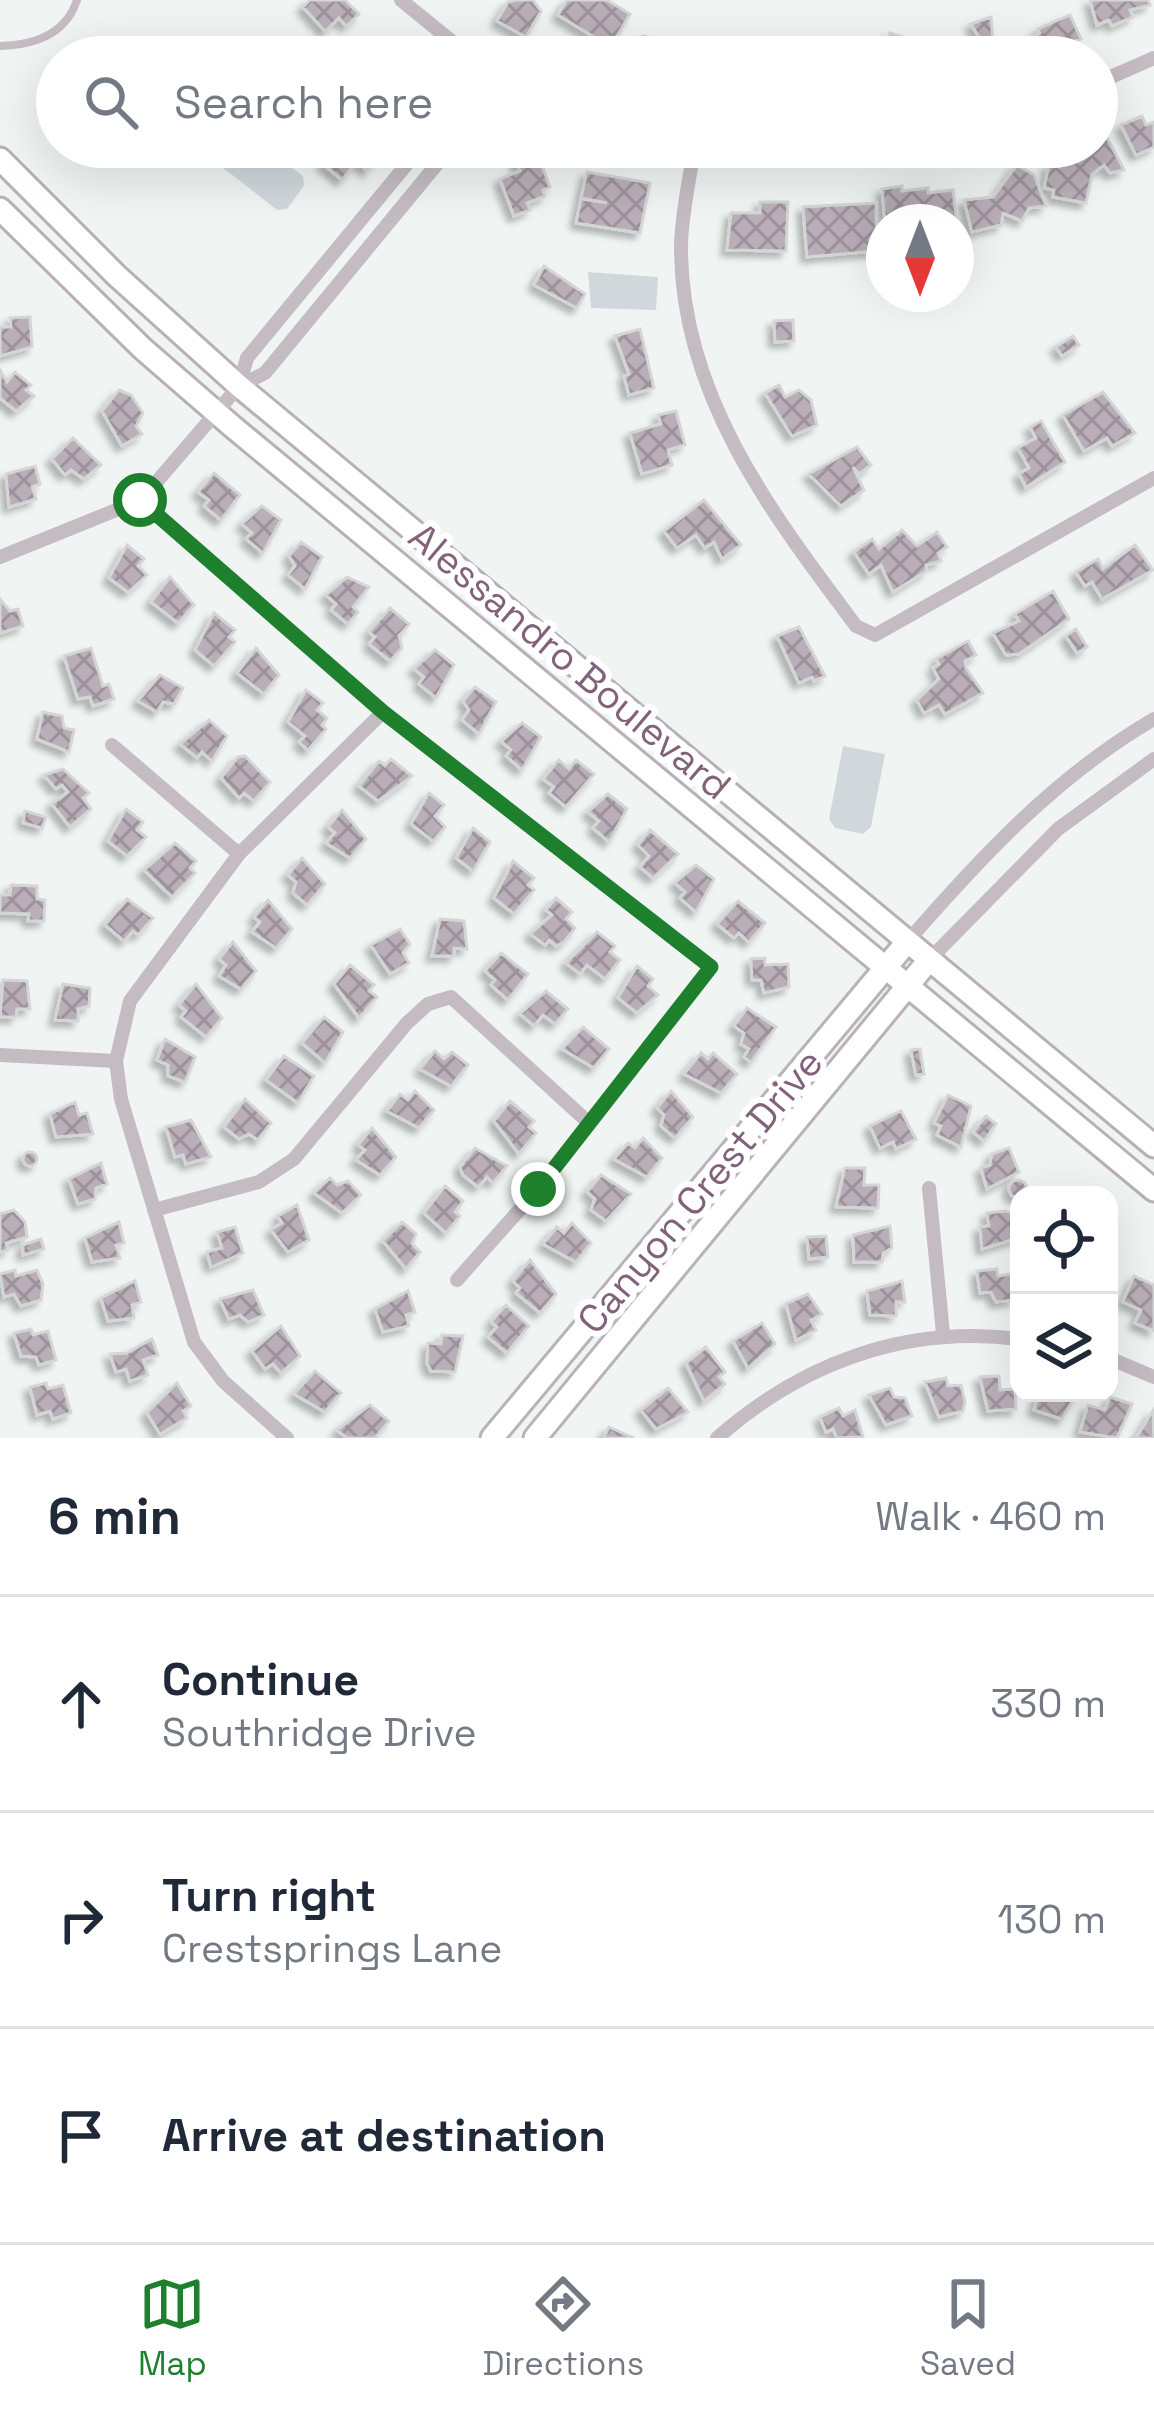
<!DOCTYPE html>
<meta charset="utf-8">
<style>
:root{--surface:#fff;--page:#f6f6f7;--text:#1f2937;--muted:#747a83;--line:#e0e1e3;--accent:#1e7f2d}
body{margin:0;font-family:"Space Grotesk",sans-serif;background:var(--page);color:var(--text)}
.controls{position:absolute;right:36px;bottom:36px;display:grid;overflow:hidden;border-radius:24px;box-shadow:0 12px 48px #0002}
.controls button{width:108px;height:108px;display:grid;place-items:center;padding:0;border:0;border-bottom:3px solid var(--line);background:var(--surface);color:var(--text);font:60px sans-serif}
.compass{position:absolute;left:866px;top:204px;width:108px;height:108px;border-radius:50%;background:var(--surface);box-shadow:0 12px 48px #0002;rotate:180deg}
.stop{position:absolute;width:36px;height:36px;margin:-27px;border:9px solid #1e7f2d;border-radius:50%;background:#fff}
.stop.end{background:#1e7f2d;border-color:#fff;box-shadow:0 3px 12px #0008}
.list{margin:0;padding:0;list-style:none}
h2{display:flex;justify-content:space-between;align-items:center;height:156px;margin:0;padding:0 48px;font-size:51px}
h2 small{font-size:39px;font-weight:400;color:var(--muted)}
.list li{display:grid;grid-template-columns:78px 1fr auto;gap:36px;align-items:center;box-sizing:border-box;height:216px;padding:0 48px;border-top:3px solid var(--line)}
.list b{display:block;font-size:45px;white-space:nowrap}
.list p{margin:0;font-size:39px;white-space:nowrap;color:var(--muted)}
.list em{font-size:39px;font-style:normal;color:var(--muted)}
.icon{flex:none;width:66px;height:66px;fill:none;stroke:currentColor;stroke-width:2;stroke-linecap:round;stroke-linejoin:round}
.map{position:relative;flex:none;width:1154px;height:1438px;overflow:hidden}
.search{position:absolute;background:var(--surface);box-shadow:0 12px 48px #0002;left:36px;right:36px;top:36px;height:132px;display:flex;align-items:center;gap:30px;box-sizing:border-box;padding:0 42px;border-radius:66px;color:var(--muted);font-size:45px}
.sheet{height:804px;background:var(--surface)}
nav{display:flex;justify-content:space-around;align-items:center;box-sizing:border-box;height:168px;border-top:3px solid var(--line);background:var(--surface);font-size:33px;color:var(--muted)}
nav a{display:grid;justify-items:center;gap:6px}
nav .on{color:var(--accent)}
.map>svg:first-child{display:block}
.green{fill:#d1d8dc}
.building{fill:url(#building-cross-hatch);stroke:#d3d6d5;stroke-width:3;filter:url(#shadow)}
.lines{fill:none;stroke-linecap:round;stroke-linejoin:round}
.secondary-casing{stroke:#bbb1b9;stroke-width:27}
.primary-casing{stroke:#b9b0b7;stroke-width:27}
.service{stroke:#c5bcc3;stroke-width:8}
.minor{stroke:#c5bcc3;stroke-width:14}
.secondary{stroke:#fff;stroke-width:21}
.primary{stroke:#fff;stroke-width:21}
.route{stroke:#1e7f2d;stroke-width:15}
.labels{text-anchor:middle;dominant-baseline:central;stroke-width:12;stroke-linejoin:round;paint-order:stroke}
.street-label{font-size:39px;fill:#82627b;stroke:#fff}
</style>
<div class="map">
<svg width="1154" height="1438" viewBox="0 0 1154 1438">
<defs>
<pattern id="building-cross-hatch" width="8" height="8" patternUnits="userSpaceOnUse" patternTransform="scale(3)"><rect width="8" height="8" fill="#baafb8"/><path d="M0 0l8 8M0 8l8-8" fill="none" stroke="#9d929b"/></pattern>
<filter id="shadow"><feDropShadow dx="-5.5" dy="5.5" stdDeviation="3" flood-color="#0004"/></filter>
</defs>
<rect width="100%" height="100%" fill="#f0f5f4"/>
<path class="green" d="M 229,147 L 264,147 L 303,176 L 304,186 L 287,209 L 277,210 L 222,167 L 221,157 Z
M 588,272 L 658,277 L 656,310 L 591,308 Z
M 843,746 L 885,754 L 871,827 L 863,834 L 835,828 L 829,819 Z"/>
<path class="building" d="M 310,0 L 345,0 L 359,14 L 346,26 L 339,18 L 325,31 L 303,7 Z
M 516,0 L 533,0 L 541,11 L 526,37 L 497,21 L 508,2 Z
M 567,0 L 607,0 L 630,14 L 605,57 L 587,47 L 594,37 L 558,15 Z
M 1090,0 L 1148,0 L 1150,5 L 1130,10 L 1133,17 L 1112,26 L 1109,20 L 1097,25 Z
M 1070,15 L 1081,39 L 1031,57 L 1025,42 L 1040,33 L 1038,29 Z
M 991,17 L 993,41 L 1001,38 L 1007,57 L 948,57 L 983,44 L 971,24 Z
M 890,33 L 924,44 L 920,57 L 883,57 Z
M 643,36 L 674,42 L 673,50 L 691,57 L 631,57 Z
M 792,41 L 818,43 L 817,57 L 791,57 Z
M 709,48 L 742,54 L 743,48 L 759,51 L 758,57 L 707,57 Z
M 1142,116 L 1146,125 L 1154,122 L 1154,147 L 1136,155 L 1121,125 Z
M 1101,126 L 1124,170 L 1110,173 L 1104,165 L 1092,174 L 1086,203 L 1053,197 L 1054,190 L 1044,188 L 1049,165 L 1059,167 L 1061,152 L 1070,147 L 1097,147 Z
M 338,147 L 377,147 L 383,151 L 367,171 L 357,161 L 342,180 L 323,164 Z
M 535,147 L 550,187 L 543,190 L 545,196 L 527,203 L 530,210 L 514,216 L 500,179 L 520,171 L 514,155 Z
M 1017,165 L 1034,175 L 1046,206 L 1029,208 L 1022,221 L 1003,213 L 1001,225 L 972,232 L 964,200 L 993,197 Z
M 587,172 L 650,183 L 640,233 L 576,223 L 581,199 L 607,203 L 581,198 Z
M 902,186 L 902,191 L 928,188 L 928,193 L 953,190 L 957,223 L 933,222 L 932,213 L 885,222 L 882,189 Z
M 760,202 L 788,202 L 786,251 L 727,250 L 731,213 L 760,213 Z
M 876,203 L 877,251 L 807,257 L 803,207 Z
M 544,266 L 585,294 L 577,308 L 534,285 Z
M 30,317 L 32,347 L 0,356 L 0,327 L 11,327 L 10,318 Z
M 793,320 L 794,341 L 775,342 L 774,321 Z
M 640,329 L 654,388 L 629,395 L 624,376 L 629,374 L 615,336 Z
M 1073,336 L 1079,345 L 1062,356 L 1056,347 Z
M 0,370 L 7,382 L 15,372 L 31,385 L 26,390 L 34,396 L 16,411 L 0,398 Z
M 779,385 L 785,397 L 799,390 L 811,400 L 817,425 L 792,436 L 765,393 Z
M 119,390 L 131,395 L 143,413 L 136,426 L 142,434 L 122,446 L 102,411 Z
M 1103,392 L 1135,433 L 1112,446 L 1107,438 L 1084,451 L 1063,415 Z
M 676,411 L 685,445 L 668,450 L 672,465 L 642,474 L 630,433 L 661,424 L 658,415 Z
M 1041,421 L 1065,462 L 1026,487 L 1019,474 L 1029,468 L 1018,448 L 1036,438 L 1030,427 Z
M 73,438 L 101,465 L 84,479 L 71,470 L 65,475 L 52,459 Z
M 857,447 L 871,465 L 859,474 L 853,467 L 864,490 L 841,506 L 809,474 Z
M 35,466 L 40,484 L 32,487 L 36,499 L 9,507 L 6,474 Z
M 214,473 L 240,495 L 221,520 L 204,506 L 209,500 L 198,492 Z
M 704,500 L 741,545 L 722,559 L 714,542 L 705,548 L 696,535 L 677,548 L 664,531 Z
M 262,506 L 281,520 L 263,553 L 246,539 L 252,533 L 242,524 Z
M 902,530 L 917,546 L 937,532 L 947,547 L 938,553 L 941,561 L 926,565 L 926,571 L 893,592 L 881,565 L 869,574 L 854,552 L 872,539 L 879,549 Z
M 301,542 L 322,557 L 305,589 L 288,575 L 295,566 L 289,556 Z
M 127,545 L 144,559 L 138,566 L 147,575 L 128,592 L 109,578 Z
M 1135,545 L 1153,570 L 1102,599 L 1092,582 L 1085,586 L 1076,572 L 1098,559 L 1103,569 Z
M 170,577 L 194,605 L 178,623 L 151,602 Z
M 347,577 L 369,587 L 353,607 L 358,612 L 348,624 L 331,610 L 336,604 L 326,595 Z
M 1053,591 L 1069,619 L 1019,654 L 1006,655 L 993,633 L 1019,621 L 1015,614 Z
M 0,599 L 10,611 L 18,609 L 23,626 L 0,633 Z
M 390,608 L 409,624 L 399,636 L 402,648 L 390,661 L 369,644 L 375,637 L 369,632 Z
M 214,613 L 235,630 L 229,637 L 235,642 L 214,666 L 195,650 Z
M 799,627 L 825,676 L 814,681 L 812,677 L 799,683 L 777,636 Z
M 1076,629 L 1087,647 L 1077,653 L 1066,636 Z
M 968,641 L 976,655 L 965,661 L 966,668 L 983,693 L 945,714 L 939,705 L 924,713 L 917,700 L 939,679 L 933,668 L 939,664 L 936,659 Z
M 91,648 L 103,686 L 109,684 L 114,699 L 93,706 L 90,697 L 78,699 L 64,656 Z
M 256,648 L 279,675 L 264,694 L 237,673 Z
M 435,650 L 454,665 L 436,698 L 419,684 L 424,677 L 414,669 Z
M 160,675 L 183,688 L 174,704 L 163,702 L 157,712 L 138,701 Z
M 475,687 L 496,702 L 479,734 L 462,720 L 469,710 L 463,701 Z
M 306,690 L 323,703 L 317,710 L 327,718 L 322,725 L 326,729 L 308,750 L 299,742 L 305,736 L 288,722 Z
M 43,712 L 62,716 L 64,728 L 74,730 L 69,752 L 37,739 Z
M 209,720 L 227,736 L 212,761 L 202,752 L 197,758 L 180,744 Z
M 522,723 L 541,737 L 522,770 L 506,756 L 511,750 L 501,741 Z
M 245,756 L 270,782 L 254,801 L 244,793 L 239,798 L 221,778 L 238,757 Z
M 391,759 L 412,776 L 378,801 L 359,786 L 379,761 L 385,766 Z
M 559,760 L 569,769 L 576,760 L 594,774 L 566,807 L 549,793 L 554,787 L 543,779 Z
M 63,769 L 89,793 L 83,798 L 91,809 L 70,827 L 52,804 L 68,792 L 62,785 L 56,789 L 44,775 Z
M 429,793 L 444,805 L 435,816 L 445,827 L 433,841 L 411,824 Z
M 608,794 L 627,809 L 609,842 L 593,828 L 599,821 L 588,812 Z
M 126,809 L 143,822 L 137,830 L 146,837 L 127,856 L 108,841 Z
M 342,810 L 366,839 L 350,858 L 326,843 L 335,833 L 328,827 Z
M 25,811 L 46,817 L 42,828 L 23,823 Z
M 473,828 L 490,842 L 473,871 L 456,858 Z
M 650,830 L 678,854 L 653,878 L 640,867 L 649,856 L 638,845 Z
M 175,843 L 196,861 L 190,868 L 195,873 L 172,897 L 144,870 Z
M 302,858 L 325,884 L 307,905 L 293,893 L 296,882 L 288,875 Z
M 513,861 L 534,878 L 528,885 L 534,890 L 514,914 L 494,898 Z
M 696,865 L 714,879 L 696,912 L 680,898 L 685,892 L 675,883 Z
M 11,885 L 37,886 L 37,899 L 45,900 L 44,921 L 28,921 L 29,914 L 0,913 L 0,895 L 10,895 Z
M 556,898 L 572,912 L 566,919 L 575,928 L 564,942 L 556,946 L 549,940 L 545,945 L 530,934 L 552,915 L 546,910 Z
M 127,899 L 153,918 L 138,935 L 133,931 L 124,941 L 105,925 Z
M 268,900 L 292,929 L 276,948 L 252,932 L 260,922 L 254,917 Z
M 738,901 L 765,923 L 749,942 L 739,933 L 734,938 L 717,924 Z
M 440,919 L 464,921 L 467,949 L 454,948 L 454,956 L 432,956 Z
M 400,929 L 410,944 L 403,953 L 409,963 L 390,974 L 371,945 Z
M 597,932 L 615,946 L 610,952 L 620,960 L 605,979 L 587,965 L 580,974 L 566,963 Z
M 233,942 L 256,971 L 241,989 L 219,976 L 226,965 L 219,959 Z
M 501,953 L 528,974 L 508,1000 L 491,985 L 495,980 L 485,971 Z
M 765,958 L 765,965 L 788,964 L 789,987 L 764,993 L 761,980 L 752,980 L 751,959 Z
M 350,965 L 374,985 L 369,991 L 377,997 L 359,1018 L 334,984 Z
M 637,966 L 653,979 L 648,986 L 658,995 L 637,1013 L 618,998 Z
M 3,980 L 27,981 L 30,1009 L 17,1009 L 16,1017 L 0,1017 Z
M 63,984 L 90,988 L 89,1006 L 78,1009 L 78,1021 L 55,1020 Z
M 196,984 L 222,1018 L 206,1037 L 181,1017 L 186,1011 L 179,1005 Z
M 546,991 L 568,1009 L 555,1024 L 543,1015 L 534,1026 L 520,1014 Z
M 747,1008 L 776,1027 L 751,1062 L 744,1057 L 749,1049 L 741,1044 L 744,1033 L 734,1026 Z
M 324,1017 L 343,1032 L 325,1063 L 302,1043 Z
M 583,1027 L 609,1049 L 594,1068 L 562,1049 Z
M 165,1039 L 195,1057 L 185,1082 L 168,1076 L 168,1065 L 157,1060 Z
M 920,1049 L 924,1074 L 916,1075 L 911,1050 Z
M 435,1051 L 444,1059 L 452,1052 L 468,1065 L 451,1086 L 420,1069 Z
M 701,1053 L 708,1059 L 713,1053 L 737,1074 L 721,1093 L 684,1074 Z
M 284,1056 L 314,1076 L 298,1103 L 266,1080 Z
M 415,1091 L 434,1110 L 419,1128 L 387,1111 L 400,1094 L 408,1100 Z
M 671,1091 L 693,1117 L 675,1138 L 661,1126 L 664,1115 L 657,1108 Z
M 948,1095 L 971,1106 L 961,1147 L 937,1135 L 941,1126 L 934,1123 Z
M 245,1099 L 271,1123 L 258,1140 L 249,1134 L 239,1139 L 224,1127 Z
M 510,1101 L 534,1121 L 529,1127 L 536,1133 L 519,1154 L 494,1121 Z
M 75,1102 L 79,1115 L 87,1113 L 93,1134 L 56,1137 L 50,1114 Z
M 901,1111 L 916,1139 L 896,1149 L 893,1142 L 880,1148 L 870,1126 Z
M 986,1116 L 996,1124 L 984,1141 L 973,1132 Z
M 191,1120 L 211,1157 L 186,1164 L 183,1155 L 175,1157 L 166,1127 Z
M 372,1128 L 396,1157 L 380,1175 L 356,1160 L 365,1150 L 358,1145 Z
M 643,1138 L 662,1158 L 647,1177 L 614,1159 L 628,1143 L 635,1148 Z
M 475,1148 L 507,1166 L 493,1183 L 487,1177 L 478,1187 L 463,1175 L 460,1167 Z
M 1009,1148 L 1019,1172 L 987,1189 L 981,1168 L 990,1165 L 992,1154 Z
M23 1159a7 7 0 1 1 14 0a7 7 0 1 1-14 0Z
M 101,1163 L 107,1184 L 96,1188 L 95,1199 L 78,1204 L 69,1179 Z
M 845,1168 L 865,1168 L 864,1185 L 879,1185 L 878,1208 L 836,1207 Z
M 601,1175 L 631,1194 L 606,1221 L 591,1210 L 595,1199 L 587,1192 Z
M 330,1178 L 337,1185 L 348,1181 L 361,1195 L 342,1213 L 314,1193 Z
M1009 1189a9 9 0 1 1 18 0a9 9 0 1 1-18 0Z
M 445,1186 L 463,1201 L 455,1212 L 460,1216 L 446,1233 L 424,1213 Z
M 297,1205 L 309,1240 L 288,1252 L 271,1230 L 282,1223 L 278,1216 Z
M 14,1210 L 25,1222 L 27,1237 L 6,1243 L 8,1250 L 0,1252 L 0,1214 Z
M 1006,1211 L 1015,1214 L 1018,1238 L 982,1249 L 980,1227 L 989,1226 L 987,1213 Z
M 119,1222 L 124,1243 L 116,1245 L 120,1258 L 92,1262 L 85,1238 Z
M 402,1222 L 416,1234 L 412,1244 L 420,1252 L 406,1269 L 383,1241 Z
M 572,1223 L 591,1243 L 576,1262 L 543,1244 L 557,1227 L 564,1233 Z
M 890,1226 L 892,1248 L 883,1253 L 882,1262 L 854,1262 L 853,1235 Z
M 235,1227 L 243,1253 L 211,1267 L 207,1252 L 222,1248 L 217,1232 Z
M 826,1236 L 828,1257 L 809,1259 L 807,1237 Z
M 41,1239 L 44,1249 L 23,1255 L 23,1245 Z
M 530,1260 L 556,1294 L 540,1313 L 516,1293 L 520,1288 L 513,1281 Z
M 997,1269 L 998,1276 L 1011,1274 L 1014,1300 L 996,1302 L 991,1292 L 980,1293 L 977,1271 Z
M 15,1270 L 16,1276 L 37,1270 L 43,1284 L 41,1300 L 21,1306 L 14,1294 L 4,1297 L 0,1274 Z
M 1134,1276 L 1154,1285 L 1154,1331 L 1135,1323 L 1141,1310 L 1123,1302 Z
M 135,1281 L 141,1302 L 132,1305 L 134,1318 L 108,1321 L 101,1298 Z
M 902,1281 L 905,1302 L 896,1302 L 896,1316 L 870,1315 L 867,1291 Z
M 253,1290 L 264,1315 L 248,1322 L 240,1315 L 229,1319 L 220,1299 Z
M 408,1291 L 415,1312 L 406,1315 L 409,1326 L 383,1332 L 375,1309 Z
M 808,1294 L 822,1314 L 811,1320 L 816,1330 L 796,1340 L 786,1304 Z
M 506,1305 L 529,1326 L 507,1353 L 488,1337 L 497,1327 L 491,1322 Z
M 762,1323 L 775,1344 L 748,1368 L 733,1341 Z
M 281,1326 L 300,1356 L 281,1373 L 273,1364 L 265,1369 L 252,1351 Z
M 31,1329 L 33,1335 L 48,1331 L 56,1360 L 39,1365 L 36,1357 L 21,1356 L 14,1333 Z
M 442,1335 L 463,1336 L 455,1372 L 431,1371 L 427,1363 L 428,1343 L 441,1344 Z
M 152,1339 L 158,1355 L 143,1360 L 148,1375 L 130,1381 L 126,1369 L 116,1372 L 110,1354 L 127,1353 Z
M 706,1347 L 725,1372 L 719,1377 L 725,1384 L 704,1401 L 686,1363 Z
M 315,1371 L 341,1393 L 325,1412 L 294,1394 Z
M 999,1376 L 1000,1390 L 1015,1389 L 1016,1409 L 988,1411 L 980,1377 Z
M 946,1378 L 948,1386 L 961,1385 L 965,1402 L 963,1411 L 939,1417 L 925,1382 Z
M 46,1383 L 48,1389 L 63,1385 L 71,1413 L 53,1419 L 50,1411 L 37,1415 L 30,1387 Z
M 177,1383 L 191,1406 L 183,1411 L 187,1418 L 160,1434 L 147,1413 Z
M 668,1388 L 688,1412 L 656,1429 L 641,1410 Z
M 890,1388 L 894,1397 L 905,1398 L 912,1416 L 886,1425 L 869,1395 Z
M 1039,1393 L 1077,1393 L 1062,1419 L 1034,1410 Z
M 1110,1397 L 1132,1404 L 1117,1438 L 1080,1432 L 1088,1405 L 1105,1410 Z
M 370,1405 L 389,1421 L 375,1438 L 347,1438 L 337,1430 Z
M 839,1408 L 843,1416 L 855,1410 L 863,1437 L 837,1438 L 833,1429 L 826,1432 L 820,1417 Z
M 1153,1411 L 1154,1438 L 1136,1438 Z
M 609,1427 L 634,1438 L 604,1438 Z"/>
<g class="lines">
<defs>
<path id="secondary" d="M 492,1438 L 907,942
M 535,1438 L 929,960"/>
<path id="primary" d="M 0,159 L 117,276 L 239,386 L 1154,1146
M 0,209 L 143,349 L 233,427 L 1154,1190"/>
</defs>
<use href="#secondary" class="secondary-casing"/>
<use href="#primary" class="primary-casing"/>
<path class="service" d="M 0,46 C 34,45 66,34 77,0"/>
<path class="minor" d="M 401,0 L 471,57
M 1097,83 L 1154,58
M 694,147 C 690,180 681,215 681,248 C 681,395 772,514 856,626 L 875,635 L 1154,478
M 704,147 L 832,157 L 899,147
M 239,386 L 265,373 L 451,147
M 141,500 L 383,712 L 711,967 L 538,1189 L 457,1280
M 0,557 L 141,500 L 239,386 L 247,358 L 421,147
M 112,745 L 239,854
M 907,942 C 981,857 1056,776 1154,719
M 929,960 L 1058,829 L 1154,759
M 0,1055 L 116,1061
M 929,1188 L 943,1334
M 154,1210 L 259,1182 L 294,1159 L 407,1023 L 428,1004 L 451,997 L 589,1123
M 1109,1358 L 1154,1377
M 287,1438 L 223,1381 L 194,1342 L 121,1099 L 116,1061 L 130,1001 L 239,854 L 383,712
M 717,1438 C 802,1363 905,1325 1019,1339"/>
<use href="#secondary" class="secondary"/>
<use href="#primary" class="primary"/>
</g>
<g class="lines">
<path class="route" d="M 140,500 L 383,712 L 711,967 L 538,1189"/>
</g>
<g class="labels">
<g class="street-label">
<text transform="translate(570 661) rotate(40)">Alessandro Boulevard</text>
<text transform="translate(700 1191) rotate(-50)">Canyon Crest Drive</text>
</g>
</g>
</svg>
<div class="controls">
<button><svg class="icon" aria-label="locate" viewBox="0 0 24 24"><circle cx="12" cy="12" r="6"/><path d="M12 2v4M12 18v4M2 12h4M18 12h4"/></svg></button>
<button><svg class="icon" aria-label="layers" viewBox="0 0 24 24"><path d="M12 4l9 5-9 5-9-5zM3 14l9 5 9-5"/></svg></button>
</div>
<svg class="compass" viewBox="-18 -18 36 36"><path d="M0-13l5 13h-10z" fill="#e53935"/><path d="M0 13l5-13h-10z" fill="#747a83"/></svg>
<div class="stop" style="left:140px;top:500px"></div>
<div class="stop end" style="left:538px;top:1189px"></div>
<div class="search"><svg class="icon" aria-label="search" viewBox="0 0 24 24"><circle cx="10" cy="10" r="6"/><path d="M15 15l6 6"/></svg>Search here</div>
</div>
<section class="sheet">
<h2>6 min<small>Walk · 460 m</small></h2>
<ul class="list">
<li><svg class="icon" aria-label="ahead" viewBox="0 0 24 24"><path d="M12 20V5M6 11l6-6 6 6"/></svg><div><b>Continue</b><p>Southridge Drive</p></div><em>330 m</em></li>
<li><svg class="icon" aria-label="right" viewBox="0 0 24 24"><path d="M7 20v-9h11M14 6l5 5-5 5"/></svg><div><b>Turn right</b><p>Crestsprings Lane</p></div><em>130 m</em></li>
<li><svg class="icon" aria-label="arrive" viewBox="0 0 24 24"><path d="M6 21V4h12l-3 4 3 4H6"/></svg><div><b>Arrive at destination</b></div></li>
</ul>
</section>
<nav>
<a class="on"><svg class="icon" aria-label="map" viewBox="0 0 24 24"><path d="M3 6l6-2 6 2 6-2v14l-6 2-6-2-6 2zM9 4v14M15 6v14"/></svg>Map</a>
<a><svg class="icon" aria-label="directions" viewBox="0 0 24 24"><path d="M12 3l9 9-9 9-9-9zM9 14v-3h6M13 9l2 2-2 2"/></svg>Directions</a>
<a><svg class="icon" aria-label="saved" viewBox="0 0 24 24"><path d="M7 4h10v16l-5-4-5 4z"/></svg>Saved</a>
</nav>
